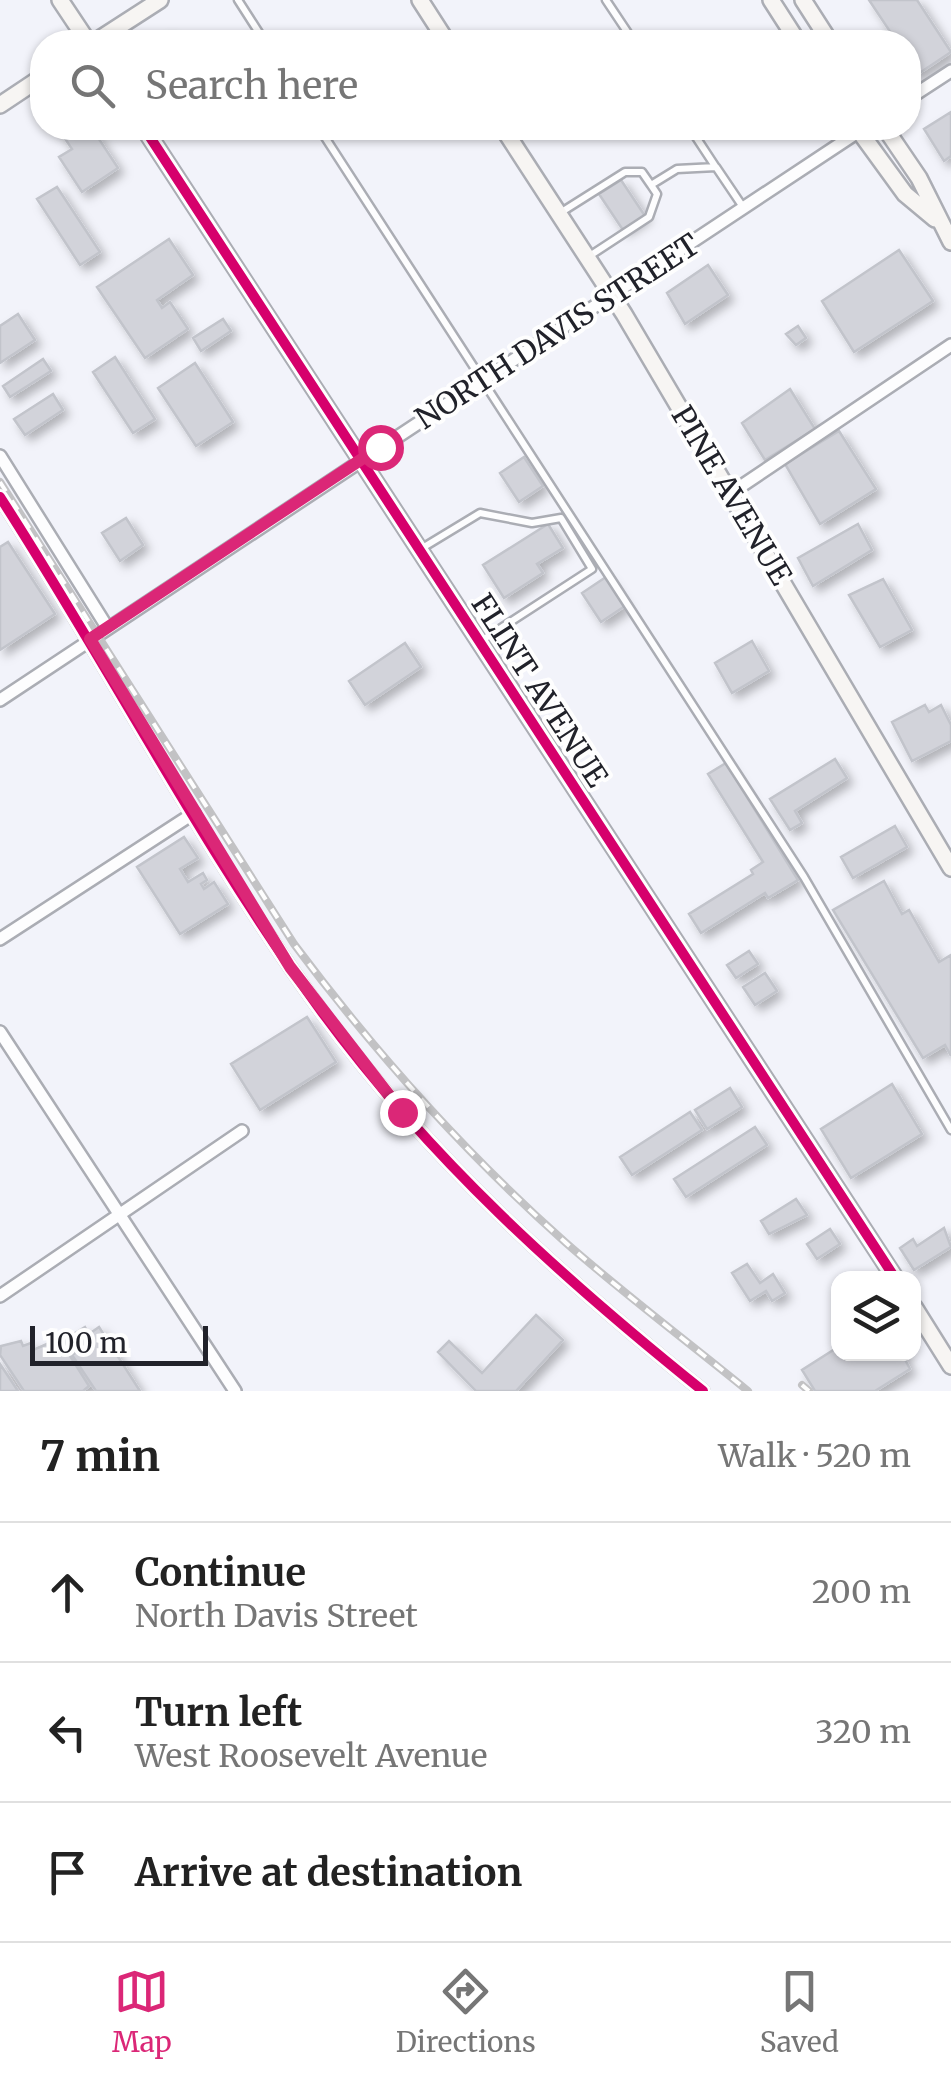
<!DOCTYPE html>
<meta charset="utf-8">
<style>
:root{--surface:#fff;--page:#f6f6f6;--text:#222;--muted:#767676;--line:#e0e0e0;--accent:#db2777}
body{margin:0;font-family:Merriweather,serif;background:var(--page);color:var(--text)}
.controls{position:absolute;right:30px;bottom:30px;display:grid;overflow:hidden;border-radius:20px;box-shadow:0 2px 8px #0004}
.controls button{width:90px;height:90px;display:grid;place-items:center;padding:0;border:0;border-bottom:2px solid var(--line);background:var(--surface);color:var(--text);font:50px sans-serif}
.scale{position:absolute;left:30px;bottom:25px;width:178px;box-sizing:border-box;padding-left:10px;border:5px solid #21222a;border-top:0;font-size:28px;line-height:35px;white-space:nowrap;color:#21222a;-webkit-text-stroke:8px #fefefe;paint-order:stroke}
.stop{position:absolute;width:30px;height:30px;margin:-22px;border:8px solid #db2777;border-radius:50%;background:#fff}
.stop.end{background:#db2777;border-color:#fff;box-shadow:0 2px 10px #0008}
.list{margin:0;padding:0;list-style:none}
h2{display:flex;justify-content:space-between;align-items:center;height:130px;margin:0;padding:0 40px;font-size:42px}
h2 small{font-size:32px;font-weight:400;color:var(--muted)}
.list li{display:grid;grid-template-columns:65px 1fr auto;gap:30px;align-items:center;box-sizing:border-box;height:140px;padding:0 40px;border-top:2px solid var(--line)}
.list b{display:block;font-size:38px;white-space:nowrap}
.list p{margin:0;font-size:32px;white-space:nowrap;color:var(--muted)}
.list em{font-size:32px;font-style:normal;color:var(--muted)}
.icon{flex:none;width:55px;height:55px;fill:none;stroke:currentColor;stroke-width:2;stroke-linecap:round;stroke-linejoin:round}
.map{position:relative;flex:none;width:951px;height:1391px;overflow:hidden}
.search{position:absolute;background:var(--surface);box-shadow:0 2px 8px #0004;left:30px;right:30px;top:30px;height:110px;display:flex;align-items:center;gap:25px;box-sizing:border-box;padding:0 35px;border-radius:40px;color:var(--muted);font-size:38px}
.sheet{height:550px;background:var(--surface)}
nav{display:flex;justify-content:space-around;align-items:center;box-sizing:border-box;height:140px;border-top:2px solid var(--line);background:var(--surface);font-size:28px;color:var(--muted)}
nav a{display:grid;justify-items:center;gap:5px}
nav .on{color:var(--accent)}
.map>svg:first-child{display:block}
.building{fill:#d2d3da;stroke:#c2c4cb;stroke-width:2.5;filter:url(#shadow)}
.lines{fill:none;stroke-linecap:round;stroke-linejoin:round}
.lane-casing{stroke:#abadb4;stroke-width:11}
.street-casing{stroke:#abadb4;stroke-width:16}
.secondary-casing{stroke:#abadb4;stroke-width:20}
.lane{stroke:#fdfdfe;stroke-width:6}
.street{stroke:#fdfdfe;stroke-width:11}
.secondary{stroke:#f7f5f3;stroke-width:15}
.rail-casing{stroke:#c2c2c4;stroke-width:8}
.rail{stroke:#fefefe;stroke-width:4;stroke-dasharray:11;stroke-linecap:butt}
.cycleway-casing{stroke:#fefefe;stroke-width:16}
.cycleway{stroke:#d6006c;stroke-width:10}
.route{stroke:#db2777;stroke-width:12}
.labels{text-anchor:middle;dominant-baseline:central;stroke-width:8;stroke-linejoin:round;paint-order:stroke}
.street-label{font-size:30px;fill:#21222a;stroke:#fefefe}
</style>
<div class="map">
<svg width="951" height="1391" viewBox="0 0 951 1391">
<defs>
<filter id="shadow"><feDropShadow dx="5.5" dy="5.5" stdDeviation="5" flood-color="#0004"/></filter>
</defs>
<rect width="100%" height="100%" fill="#f2f3fa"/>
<path class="building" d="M 869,0 L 917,0 L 951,52 L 918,74 L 908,60 L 908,42 L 897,42 Z
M 168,32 L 175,42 L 151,42 Z
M 951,112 L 951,156 L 944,161 L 924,129 Z
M 58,128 L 82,128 L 89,137 L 95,133 L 118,168 L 82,192 L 59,157 L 72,149 Z
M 621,180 L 645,216 L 623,230 L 599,194 Z
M 57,187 L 100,252 L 80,265 L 37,199 Z
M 169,239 L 193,275 L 157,300 L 162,308 L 170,302 L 188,329 L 145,358 L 97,287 Z
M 899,250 L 933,301 L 854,352 L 822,301 Z
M 708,265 L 728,295 L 685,324 L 667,293 Z
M 18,314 L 35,340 L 0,363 L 0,326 Z
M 223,319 L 231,331 L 201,351 L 193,338 Z
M 798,326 L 806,338 L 796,345 L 786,334 Z
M 115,357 L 155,419 L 133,433 L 93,372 Z
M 43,359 L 51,371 L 10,397 L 3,386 Z
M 195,363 L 233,422 L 196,446 L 158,388 Z
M 790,389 L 815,429 L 765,460 L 742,423 Z
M 53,394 L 63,410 L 25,435 L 14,419 Z
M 839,431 L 876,489 L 820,524 L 785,464 Z
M 524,457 L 543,486 L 519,502 L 500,473 Z
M 126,518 L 143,545 L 120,561 L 102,533 Z
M 548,524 L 563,548 L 537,564 L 543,573 L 504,598 L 483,565 Z
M 858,524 L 872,550 L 813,586 L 798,558 Z
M 8,542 L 55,614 L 0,650 L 0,547 Z
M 606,577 L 625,606 L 601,622 L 582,593 Z
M 883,579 L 912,630 L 880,647 L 849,595 Z
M 752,641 L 769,671 L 732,693 L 715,663 Z
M 405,643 L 421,667 L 365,705 L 349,681 Z
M 925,705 L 929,712 L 941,705 L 951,725 L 951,741 L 912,761 L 892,722 Z
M 835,759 L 847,778 L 795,811 L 802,823 L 790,830 L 770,799 Z
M 726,763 L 798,880 L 768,898 L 765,893 L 701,933 L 689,914 L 753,874 L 751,870 L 763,862 L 708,774 Z
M 895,826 L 907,847 L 853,878 L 841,857 Z
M 184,837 L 198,858 L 180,869 L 188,882 L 203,873 L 207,880 L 201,884 L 204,889 L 214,882 L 228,904 L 180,934 L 137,867 Z
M 884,881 L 902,914 L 909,910 L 939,962 L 951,955 L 951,1056 L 945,1045 L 923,1058 L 833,910 Z
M 749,951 L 758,964 L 736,978 L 727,965 Z
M 765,973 L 777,991 L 755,1005 L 743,987 Z
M 307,1017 L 336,1062 L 260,1110 L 231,1064 Z
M 892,1084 L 922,1134 L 851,1178 L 821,1129 Z
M 730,1088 L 742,1107 L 707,1129 L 695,1110 Z
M 690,1112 L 702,1130 L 632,1175 L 620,1157 Z
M 755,1127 L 767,1145 L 686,1197 L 674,1179 Z
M 796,1199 L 807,1215 L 769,1234 L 761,1221 Z
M 944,1228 L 951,1247 L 914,1270 L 900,1248 L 913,1239 L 917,1246 Z
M 830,1229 L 840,1244 L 817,1259 L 807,1244 Z
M 747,1264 L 760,1283 L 773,1274 L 785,1293 L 772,1301 L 766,1291 L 750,1301 L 732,1273 Z
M 536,1315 L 563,1340 L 516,1391 L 476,1391 L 438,1352 L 449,1341 L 482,1373 Z
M 85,1327 L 89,1334 L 79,1341 L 85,1347 L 70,1356 L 89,1386 L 83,1391 L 24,1391 L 0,1355 L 1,1346 L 21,1341 L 23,1346 L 31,1343 L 33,1350 L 47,1344 L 49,1349 Z
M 99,1327 L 140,1391 L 96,1391 L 72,1355 L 85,1347 L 79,1341 Z
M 838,1347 L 838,1354 L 902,1354 L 910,1369 L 875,1391 L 815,1391 L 802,1370 Z
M 0,1364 L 18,1391 L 0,1391 Z"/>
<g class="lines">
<defs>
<path id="lane" d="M 238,0 L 265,42
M 606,0 L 634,42
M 319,128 L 804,877 L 951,1130
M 690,128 L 715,166
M 560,213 L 625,172 L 642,172 L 651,185 L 677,169 L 716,167 L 743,207
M 588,257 L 649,217 L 657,194 L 651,185
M 419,550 L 480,513 L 532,523 L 561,518 L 592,569 L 481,641"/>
<path id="street" d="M 908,99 L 951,71
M 0,456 L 107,627
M 731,493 L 951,345
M 0,497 C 110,667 203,849 322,1012 C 430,1159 561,1277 703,1391
M 0,700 L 864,128
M 0,939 L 194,813
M 0,1032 L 235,1391
M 0,1296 L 242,1131"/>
<path id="secondary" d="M 60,0 L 88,42
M 420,0 L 447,42
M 771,0 L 798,42
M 803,0 L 830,42
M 95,42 L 160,0
M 0,105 L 42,77
M 144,128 L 895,1278
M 503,128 L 624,314 L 951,868
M 857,128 L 905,194 L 935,219
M 885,128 L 919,178 L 951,242
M 914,1307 L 951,1366"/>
</defs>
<use href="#lane" class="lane-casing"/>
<use href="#street" class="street-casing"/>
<use href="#secondary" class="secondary-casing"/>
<use href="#lane" class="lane"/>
<use href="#street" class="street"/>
<use href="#secondary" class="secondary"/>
<defs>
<path id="rail" d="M 0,482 L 294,944 C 374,1051 465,1153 565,1242 C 624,1294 687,1341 748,1391
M 802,1385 L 809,1391"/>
</defs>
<use href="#rail" class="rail-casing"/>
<use href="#rail" class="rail"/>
<defs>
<path id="cycleway" d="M 144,128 L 895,1278
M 0,497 C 110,667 203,849 322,1012 C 430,1159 561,1277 703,1391"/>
</defs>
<use href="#cycleway" class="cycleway-casing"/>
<use href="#cycleway" class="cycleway"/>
</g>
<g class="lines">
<path class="route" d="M 380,447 L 90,639 L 290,967 L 402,1112"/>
</g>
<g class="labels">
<g class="street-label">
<text transform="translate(557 331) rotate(-33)">NORTH DAVIS STREET</text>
<text transform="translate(732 495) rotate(59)">PINE AVENUE</text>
<text transform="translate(540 690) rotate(57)">FLINT AVENUE</text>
</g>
</g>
</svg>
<div class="controls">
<button><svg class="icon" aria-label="layers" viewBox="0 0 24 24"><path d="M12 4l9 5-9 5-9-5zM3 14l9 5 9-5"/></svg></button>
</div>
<div class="scale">100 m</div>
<div class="stop" style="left:380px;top:447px"></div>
<div class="stop end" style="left:402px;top:1112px"></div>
<div class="search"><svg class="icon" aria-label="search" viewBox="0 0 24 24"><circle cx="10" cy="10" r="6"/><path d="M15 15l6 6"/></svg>Search here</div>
</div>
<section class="sheet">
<h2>7 min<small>Walk · 520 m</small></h2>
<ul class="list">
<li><svg class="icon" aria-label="ahead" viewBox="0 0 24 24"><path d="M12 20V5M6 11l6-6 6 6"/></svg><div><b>Continue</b><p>North Davis Street</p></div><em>200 m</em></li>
<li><svg class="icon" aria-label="left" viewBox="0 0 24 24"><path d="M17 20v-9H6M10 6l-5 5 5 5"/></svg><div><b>Turn left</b><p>West Roosevelt Avenue</p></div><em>320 m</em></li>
<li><svg class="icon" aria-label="arrive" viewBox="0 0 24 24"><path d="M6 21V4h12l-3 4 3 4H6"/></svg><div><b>Arrive at destination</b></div></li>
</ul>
</section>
<nav>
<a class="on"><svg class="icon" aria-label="map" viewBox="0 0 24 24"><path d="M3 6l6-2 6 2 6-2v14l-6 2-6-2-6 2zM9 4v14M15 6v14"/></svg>Map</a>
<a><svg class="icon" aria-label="directions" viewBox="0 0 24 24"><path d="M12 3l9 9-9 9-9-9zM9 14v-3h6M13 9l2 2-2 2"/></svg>Directions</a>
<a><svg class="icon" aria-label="saved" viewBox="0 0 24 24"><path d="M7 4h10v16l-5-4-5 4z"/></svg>Saved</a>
</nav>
